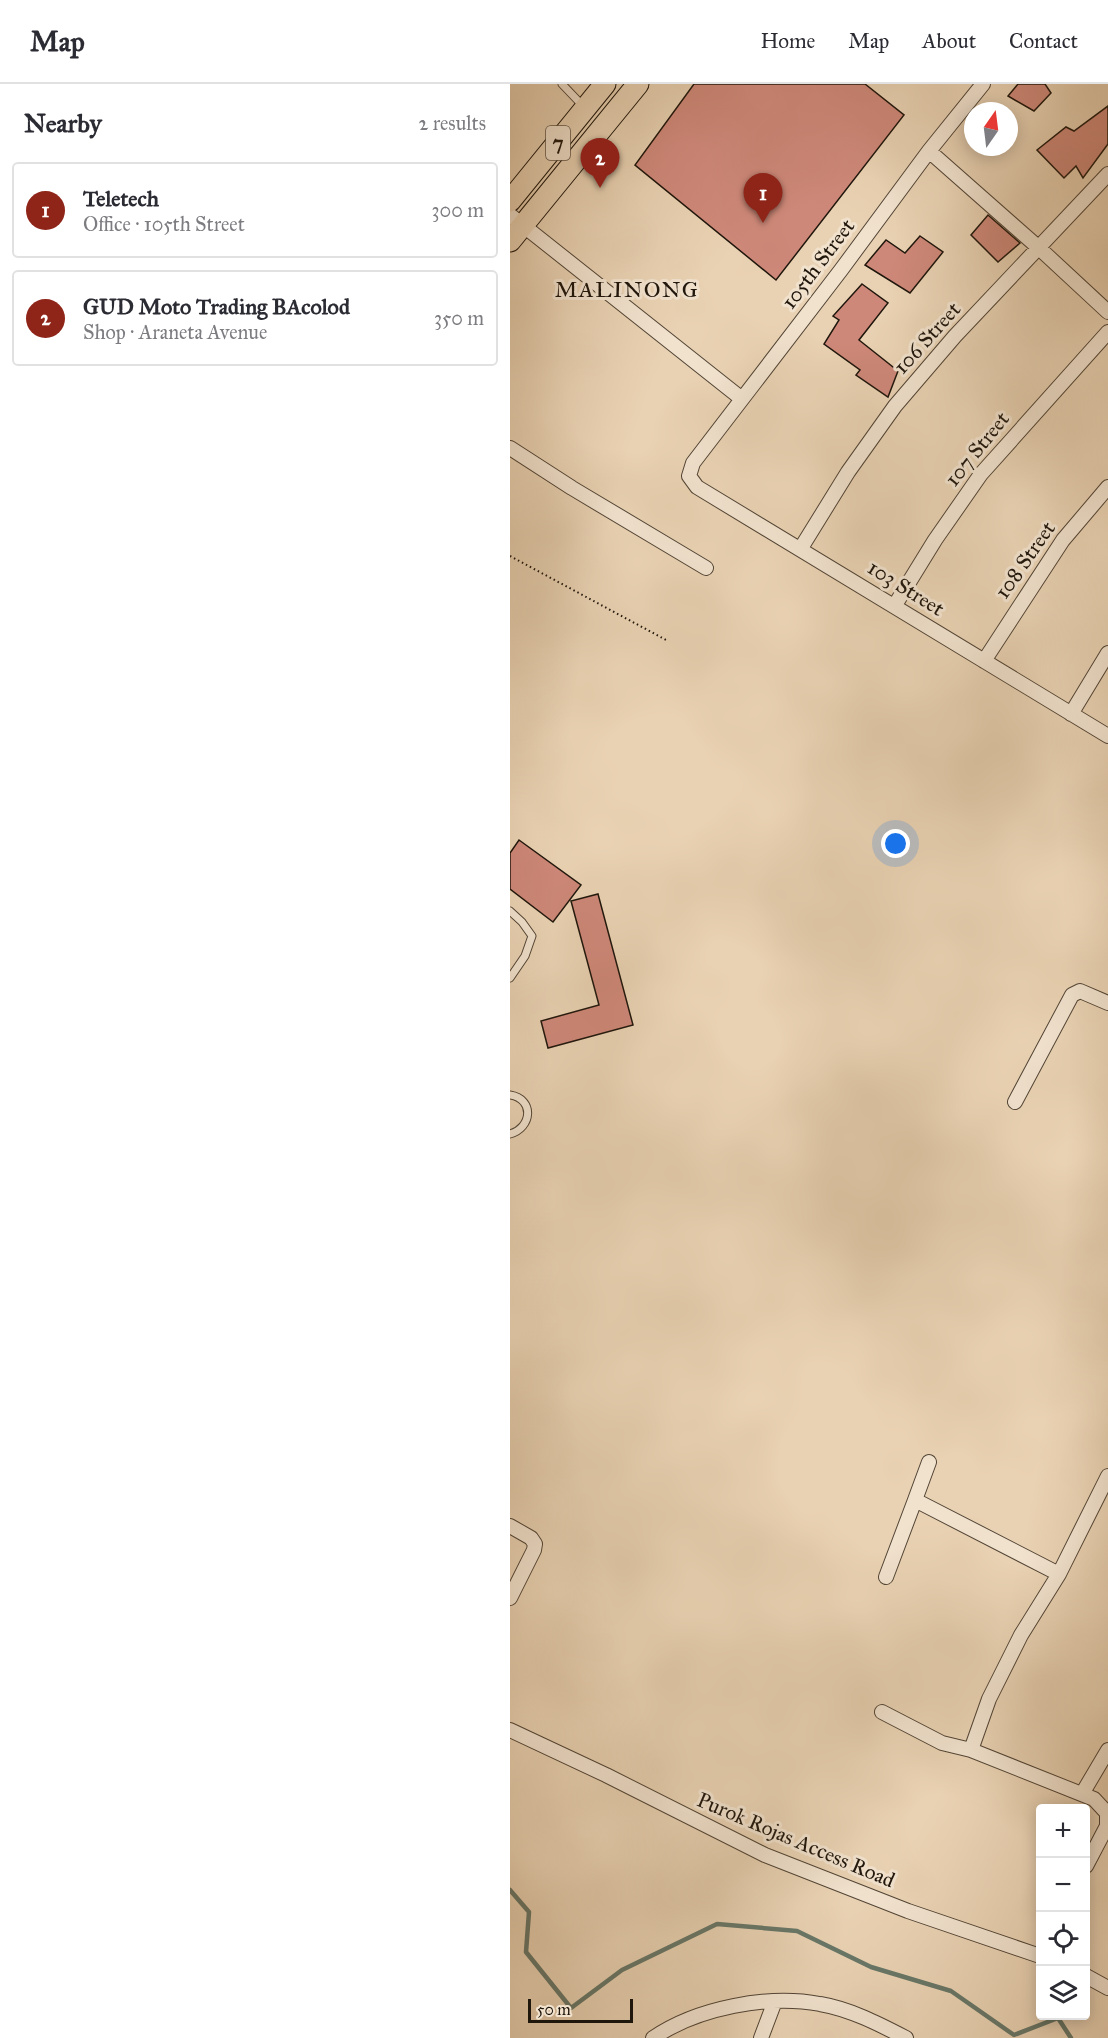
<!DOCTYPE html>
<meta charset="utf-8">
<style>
:root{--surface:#fff;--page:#f2f2f3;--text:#2b2b33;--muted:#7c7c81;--line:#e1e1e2;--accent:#8f2418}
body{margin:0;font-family:"IM FELL Great Primer",serif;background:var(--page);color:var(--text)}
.controls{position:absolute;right:18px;bottom:18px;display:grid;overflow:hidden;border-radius:6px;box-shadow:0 3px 15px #0003}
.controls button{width:54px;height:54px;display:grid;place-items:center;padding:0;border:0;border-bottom:2px solid var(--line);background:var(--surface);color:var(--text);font:30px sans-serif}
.compass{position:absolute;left:454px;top:18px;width:54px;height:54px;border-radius:50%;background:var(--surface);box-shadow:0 3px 15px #0003;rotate:14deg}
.scale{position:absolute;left:18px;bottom:15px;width:105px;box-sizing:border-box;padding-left:6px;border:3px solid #1f160c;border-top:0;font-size:16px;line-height:21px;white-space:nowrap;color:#1f160c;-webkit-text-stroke:4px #f1e2ce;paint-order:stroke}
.you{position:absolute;left:386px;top:760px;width:21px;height:21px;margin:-15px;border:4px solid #fff;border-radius:50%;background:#1a73e8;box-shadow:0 0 0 9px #1a73e833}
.badge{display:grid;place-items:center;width:39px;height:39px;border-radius:50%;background:var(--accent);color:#fff;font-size:20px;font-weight:700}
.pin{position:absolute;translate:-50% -50px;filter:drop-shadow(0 2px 3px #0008)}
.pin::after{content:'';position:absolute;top:32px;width:21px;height:18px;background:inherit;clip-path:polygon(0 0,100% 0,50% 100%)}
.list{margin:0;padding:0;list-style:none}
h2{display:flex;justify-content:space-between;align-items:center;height:78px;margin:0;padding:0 24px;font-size:26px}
h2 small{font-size:20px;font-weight:400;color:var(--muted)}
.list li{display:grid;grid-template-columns:39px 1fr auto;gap:18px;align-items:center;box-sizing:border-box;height:96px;margin:0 12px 12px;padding:0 12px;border:2px solid var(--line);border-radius:6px}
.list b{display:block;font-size:22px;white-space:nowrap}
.list p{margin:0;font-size:20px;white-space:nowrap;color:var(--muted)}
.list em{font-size:20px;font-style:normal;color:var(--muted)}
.icon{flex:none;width:33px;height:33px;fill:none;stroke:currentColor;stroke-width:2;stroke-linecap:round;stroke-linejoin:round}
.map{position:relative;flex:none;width:598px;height:1954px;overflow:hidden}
header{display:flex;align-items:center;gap:36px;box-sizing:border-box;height:84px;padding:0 30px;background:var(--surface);border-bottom:2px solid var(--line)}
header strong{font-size:28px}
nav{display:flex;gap:33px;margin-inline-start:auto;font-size:21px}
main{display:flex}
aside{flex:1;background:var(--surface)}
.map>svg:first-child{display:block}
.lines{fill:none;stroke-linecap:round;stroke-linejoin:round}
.stream{stroke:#687768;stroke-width:4.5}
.building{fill:#ce8879;stroke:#1f160c;stroke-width:1.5}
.lane-casing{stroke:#524536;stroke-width:9}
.street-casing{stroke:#524536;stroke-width:16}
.primary-casing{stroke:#1f160c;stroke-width:23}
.path{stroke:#1f160c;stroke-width:2;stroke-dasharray:1.5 3;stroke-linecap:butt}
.lane{stroke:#f1e2ce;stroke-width:7}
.street{stroke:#f1e2ce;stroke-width:14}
.primary{stroke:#e9d2b3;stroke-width:21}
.labels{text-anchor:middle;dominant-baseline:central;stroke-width:6;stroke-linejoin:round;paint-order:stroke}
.shield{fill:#f1e2ce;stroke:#5e5346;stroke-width:1.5}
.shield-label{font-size:20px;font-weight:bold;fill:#1f160c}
.street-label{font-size:21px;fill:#1f160c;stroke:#f1e2ce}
.neighbourhood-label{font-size:22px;letter-spacing:1.5px;fill:#1f160c;stroke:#f1e2ce}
</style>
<header>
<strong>Map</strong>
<nav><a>Home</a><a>Map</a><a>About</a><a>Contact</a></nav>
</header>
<main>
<aside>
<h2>Nearby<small>2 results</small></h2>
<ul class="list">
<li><span class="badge">1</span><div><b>Teletech</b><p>Office · 105th Street</p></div><em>300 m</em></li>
<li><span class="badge">2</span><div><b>GUD Moto Trading BAcolod</b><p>Shop · Araneta Avenue</p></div><em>350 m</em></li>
</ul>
</aside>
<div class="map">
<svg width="598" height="1954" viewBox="0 0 598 1954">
<rect width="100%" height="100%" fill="#e9d2b3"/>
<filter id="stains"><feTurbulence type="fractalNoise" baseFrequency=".00333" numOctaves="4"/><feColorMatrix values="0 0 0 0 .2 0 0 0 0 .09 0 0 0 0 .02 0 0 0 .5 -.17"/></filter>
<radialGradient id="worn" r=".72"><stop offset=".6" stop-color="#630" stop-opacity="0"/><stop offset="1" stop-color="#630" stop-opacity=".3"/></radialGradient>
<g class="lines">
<path class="stream" d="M 0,1806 L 19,1828 L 16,1868 L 61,1924 L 112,1886 L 207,1840 L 287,1847 L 361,1883 L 441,1907 L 504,1951 L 548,1934 L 561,1954"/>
</g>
<path class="building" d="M 184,0 L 355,0 L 394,31 L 266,196 L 125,81 Z
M 508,0 L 535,0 L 541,9 L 524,27 L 498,12 Z
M 598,22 L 598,60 L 573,94 L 566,82 L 554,94 L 527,66 L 556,43 L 564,47 Z
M 478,131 L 510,159 L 488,178 L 461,151 Z
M 410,152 L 433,168 L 400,209 L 355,181 L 376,156 L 395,169 Z
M 352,200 L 378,219 L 349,256 L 388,287 L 378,313 L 346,291 L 350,286 L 314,260 L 329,236 L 323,232 Z
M 9,756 L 71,801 L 43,838 L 0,805 L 0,769 Z
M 88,810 L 123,941 L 38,964 L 31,937 L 89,921 L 61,817 Z"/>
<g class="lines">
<defs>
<path id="lane" d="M 52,0 L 73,22
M 0,827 L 12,838 L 22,852 L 15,872 L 0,894
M 0,1011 C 25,1015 22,1044 0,1050"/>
<path id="street" d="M 473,0 L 419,67 L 331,186 L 183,379 L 179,392 L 187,403 L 598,652
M 419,67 L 529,164 L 598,228
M 0,131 L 232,315
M 0,364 L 62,404 L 196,484
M 291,464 L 338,388 L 385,322 L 445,252 L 598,90
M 385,521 L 425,456 L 471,390 L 598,248
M 474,577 L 553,456 L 598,403
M 561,630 L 598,569
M 505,1018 L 562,911 L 570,907 L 598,919
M 405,1416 L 419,1378
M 0,1442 L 21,1454 L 25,1460 L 24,1466 L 0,1514
M 376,1493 L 405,1416 L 549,1490
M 372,1628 L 432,1659 L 461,1666 L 584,1715 L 597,1729 L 597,1742 L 576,1782
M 0,1646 L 96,1691 L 255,1771 L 398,1827 L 530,1872
M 461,1666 L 479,1615 L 511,1551 L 549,1490 L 598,1392
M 572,1710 L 598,1666
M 576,1892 L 598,1904
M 143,1954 C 187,1924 258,1910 310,1920 C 340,1925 369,1940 396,1954
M 251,1954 L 265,1917"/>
<path id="primary" d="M 0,117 L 95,0
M 0,157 L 128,0"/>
</defs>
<use href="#lane" class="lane-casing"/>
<use href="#street" class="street-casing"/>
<use href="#primary" class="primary-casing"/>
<path class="path" d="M 0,472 L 158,557"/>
<use href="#lane" class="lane"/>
<use href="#street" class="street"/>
<use href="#primary" class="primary"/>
</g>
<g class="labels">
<rect class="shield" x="36" y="42" width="24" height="34" rx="4.5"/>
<g class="shield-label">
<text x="48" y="59">7</text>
</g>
<g class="street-label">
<text transform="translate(308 180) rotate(-53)">105th Street</text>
<text transform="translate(417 254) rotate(-48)">106 Street</text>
<text transform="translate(467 365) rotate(-51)">107 Street</text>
<text transform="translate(515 476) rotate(-55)">108 Street</text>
<text transform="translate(396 504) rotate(32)">103 Street</text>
<text transform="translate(286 1756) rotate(23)">Purok Rojas Access Road</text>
</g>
<g class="neighbourhood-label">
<text x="117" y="205">MALINONG</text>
</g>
</g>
<rect width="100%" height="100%" filter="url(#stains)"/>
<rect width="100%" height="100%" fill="url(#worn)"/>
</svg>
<div class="controls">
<button>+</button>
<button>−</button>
<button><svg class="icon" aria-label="locate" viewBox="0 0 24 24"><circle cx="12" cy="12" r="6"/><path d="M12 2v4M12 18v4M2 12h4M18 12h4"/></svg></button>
<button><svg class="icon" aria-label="layers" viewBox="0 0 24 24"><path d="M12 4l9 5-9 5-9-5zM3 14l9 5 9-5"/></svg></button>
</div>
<svg class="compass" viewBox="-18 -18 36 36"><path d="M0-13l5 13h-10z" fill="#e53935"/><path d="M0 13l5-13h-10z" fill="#7c7c81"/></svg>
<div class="scale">50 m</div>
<div class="you"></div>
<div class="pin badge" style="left:253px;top:139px">1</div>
<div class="pin badge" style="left:90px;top:104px">2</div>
</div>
</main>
